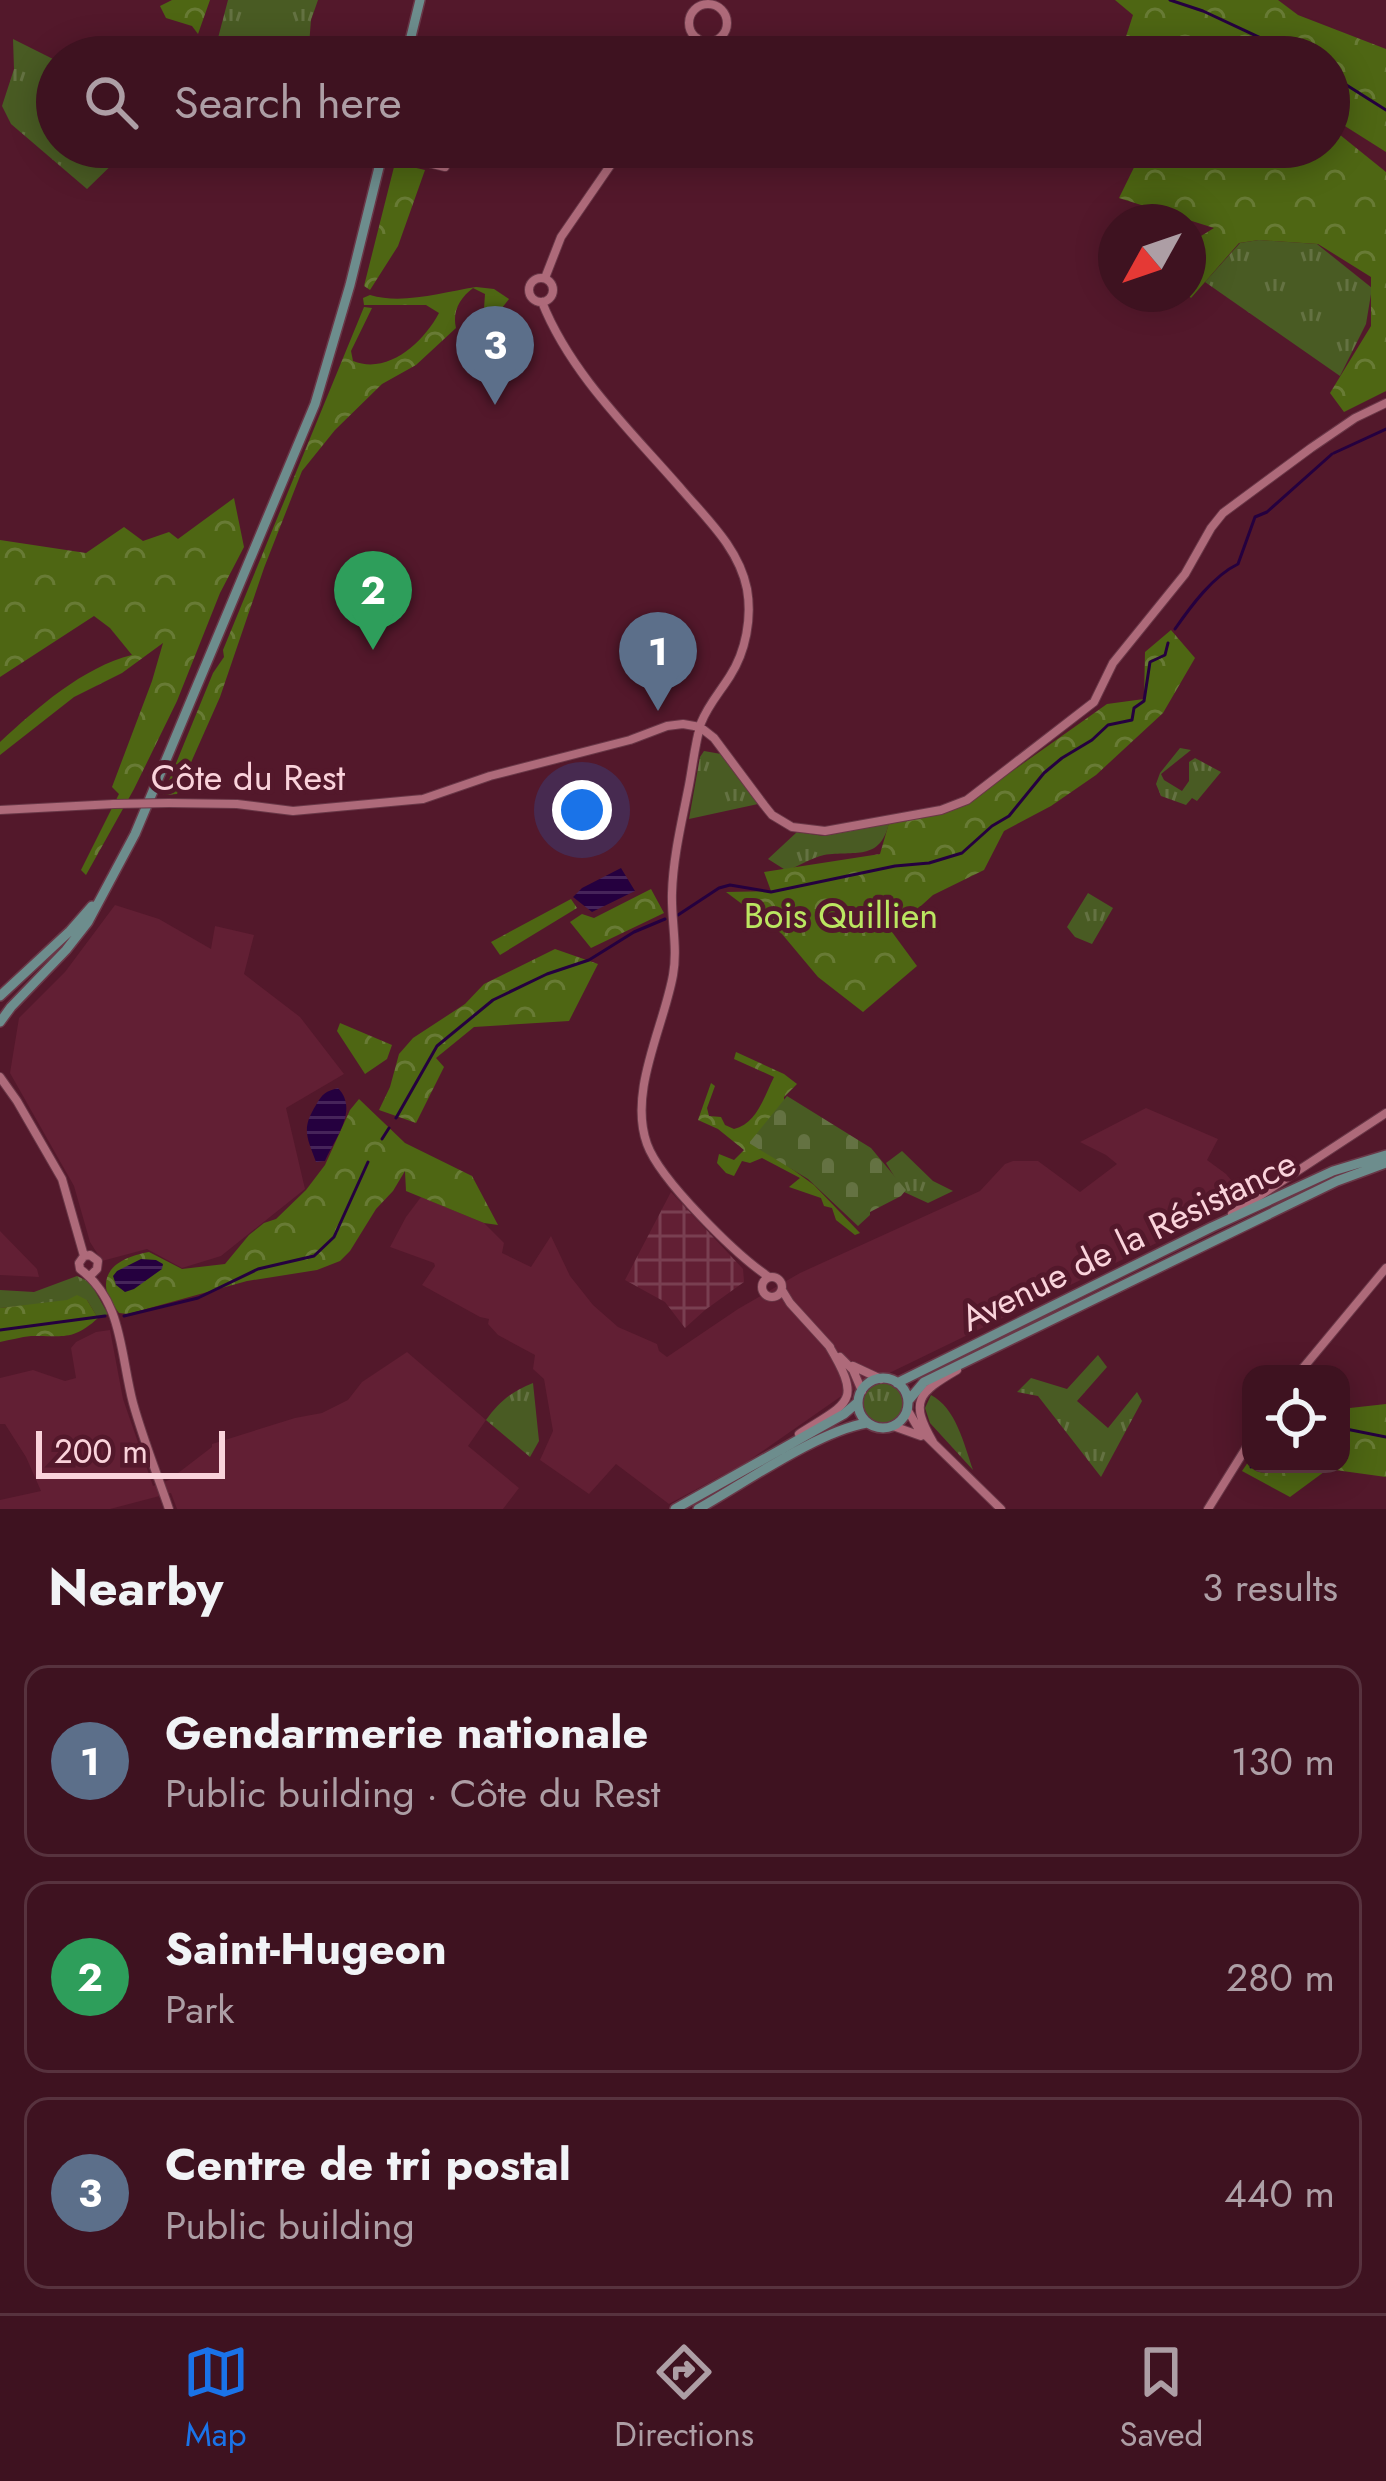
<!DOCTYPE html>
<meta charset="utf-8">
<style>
:root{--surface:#3e1220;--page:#451b29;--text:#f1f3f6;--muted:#ad9ea5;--line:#57323e;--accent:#1a73e8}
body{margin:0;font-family:Jost,sans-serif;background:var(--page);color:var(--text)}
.controls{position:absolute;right:36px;bottom:36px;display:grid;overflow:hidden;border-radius:24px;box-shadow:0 6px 30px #0003}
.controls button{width:108px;height:108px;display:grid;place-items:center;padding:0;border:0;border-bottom:3px solid var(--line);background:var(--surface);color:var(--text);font:60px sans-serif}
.compass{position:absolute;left:1098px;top:204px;width:108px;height:108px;border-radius:50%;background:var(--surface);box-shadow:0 6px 30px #0003;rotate:230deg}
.scale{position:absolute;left:36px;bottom:30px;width:189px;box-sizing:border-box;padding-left:12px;border:6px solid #fad3db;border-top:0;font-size:33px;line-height:42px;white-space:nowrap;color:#fad3db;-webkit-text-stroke:9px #53182b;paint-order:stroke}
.you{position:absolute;left:582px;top:810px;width:42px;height:42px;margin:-30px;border:9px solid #fff;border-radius:50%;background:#1a73e8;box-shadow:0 0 0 18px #1a73e833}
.badge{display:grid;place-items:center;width:78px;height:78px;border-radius:50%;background:var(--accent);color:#fff;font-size:39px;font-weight:700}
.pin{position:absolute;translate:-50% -99px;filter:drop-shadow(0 3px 6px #0008)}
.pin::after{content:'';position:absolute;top:63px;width:42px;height:36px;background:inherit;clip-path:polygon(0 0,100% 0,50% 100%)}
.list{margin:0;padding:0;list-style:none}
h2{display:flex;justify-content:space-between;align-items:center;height:156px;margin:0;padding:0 48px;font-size:51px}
h2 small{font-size:39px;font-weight:400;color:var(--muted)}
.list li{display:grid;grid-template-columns:78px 1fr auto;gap:36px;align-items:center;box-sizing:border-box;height:192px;margin:0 24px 24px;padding:0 24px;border:3px solid var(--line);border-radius:24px}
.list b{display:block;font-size:45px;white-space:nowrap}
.list p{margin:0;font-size:39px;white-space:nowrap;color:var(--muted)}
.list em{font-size:39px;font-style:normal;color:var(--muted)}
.icon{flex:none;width:66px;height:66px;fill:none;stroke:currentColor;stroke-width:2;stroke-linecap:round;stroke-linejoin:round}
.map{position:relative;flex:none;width:1386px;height:1509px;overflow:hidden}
.search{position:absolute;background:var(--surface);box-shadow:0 6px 30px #0003;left:36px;right:36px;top:36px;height:132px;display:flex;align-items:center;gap:30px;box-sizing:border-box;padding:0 42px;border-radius:66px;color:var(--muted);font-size:45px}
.sheet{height:804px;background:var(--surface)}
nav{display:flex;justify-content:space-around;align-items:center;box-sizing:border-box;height:168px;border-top:3px solid var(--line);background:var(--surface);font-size:33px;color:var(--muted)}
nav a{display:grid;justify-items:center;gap:6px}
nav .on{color:var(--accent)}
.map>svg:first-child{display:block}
.built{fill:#621f34}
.industrial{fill:url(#industrial-grid)}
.grass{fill:url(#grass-tufts)}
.forest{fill:url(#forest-crowns)}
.cemetery{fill:url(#cemetery-stones)}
.water{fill:url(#water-rules)}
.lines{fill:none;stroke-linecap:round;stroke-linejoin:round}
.stream{stroke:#25003f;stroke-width:3}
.secondary-casing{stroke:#693747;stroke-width:10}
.primary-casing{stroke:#693747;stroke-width:12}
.secondary{stroke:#ae6a7a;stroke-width:8}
.primary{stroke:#6d8d8d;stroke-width:9}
.secondary-bridge-casing{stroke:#693747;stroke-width:10;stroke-linecap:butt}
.secondary-bridge{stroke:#ae6a7a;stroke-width:8}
.labels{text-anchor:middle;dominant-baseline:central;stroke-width:10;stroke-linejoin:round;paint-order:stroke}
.street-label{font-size:36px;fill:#fad3db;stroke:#53182b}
.park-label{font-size:36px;fill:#bbe661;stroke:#53182b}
</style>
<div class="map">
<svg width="1386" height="1509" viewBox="0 0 1386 1509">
<defs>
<pattern id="industrial-grid" width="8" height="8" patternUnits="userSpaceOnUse" patternTransform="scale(3)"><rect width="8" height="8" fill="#621f34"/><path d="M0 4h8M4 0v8" fill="none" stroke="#793f51"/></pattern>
<pattern id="grass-tufts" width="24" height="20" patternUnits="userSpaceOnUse" patternTransform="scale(3)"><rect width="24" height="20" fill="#495b23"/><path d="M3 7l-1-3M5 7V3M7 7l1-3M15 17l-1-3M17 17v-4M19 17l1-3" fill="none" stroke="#647242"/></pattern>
<pattern id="forest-crowns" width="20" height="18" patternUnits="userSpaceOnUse" patternTransform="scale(3)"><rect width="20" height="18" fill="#4e6613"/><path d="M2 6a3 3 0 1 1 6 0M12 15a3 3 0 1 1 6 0" fill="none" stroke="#687b35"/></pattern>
<pattern id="cemetery-stones" width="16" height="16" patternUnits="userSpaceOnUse" patternTransform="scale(3)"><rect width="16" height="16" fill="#495b23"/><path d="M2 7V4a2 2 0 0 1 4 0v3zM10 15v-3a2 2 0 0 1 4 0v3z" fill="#647242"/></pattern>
<pattern id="water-rules" width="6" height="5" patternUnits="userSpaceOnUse" patternTransform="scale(3)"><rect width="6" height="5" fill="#25003f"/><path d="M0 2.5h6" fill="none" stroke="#46245a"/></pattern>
</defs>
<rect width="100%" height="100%" fill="#53182b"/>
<path class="built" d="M 115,905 L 159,919 L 211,949 L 215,926 L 254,935 L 244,974 L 300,1017 L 344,1074 L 286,1108 L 305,1189 L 221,1256 L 182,1268 L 147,1249 L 102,1261 L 90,1242 L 74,1186 L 10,1073 L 19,1018 L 65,972 Z
M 1146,1108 L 1218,1139 L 1207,1160 L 1226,1174 L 1247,1199 L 840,1397 L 747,1462 L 669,1504 L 616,1464 L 589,1494 L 540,1460 L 553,1431 L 544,1379 L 533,1369 L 535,1355 L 498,1335 L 488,1324 L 489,1319 L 480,1317 L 422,1285 L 435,1266 L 434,1263 L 390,1247 L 406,1217 L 421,1197 L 484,1223 L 504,1243 L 502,1253 L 531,1267 L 551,1236 L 570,1276 L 593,1305 L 618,1327 L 657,1344 L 659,1351 L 667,1357 L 738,1309 L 800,1273 L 980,1191 L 1005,1164 L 1013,1161 L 1038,1161 L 1080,1192 L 1117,1164 L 1106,1155 L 1080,1142 Z
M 0,1231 L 37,1269 L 39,1277 L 0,1275 Z
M 110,1330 L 123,1399 L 153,1486 L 169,1480 L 212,1447 L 212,1444 L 295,1418 L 322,1413 L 348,1400 L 362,1382 L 407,1352 L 486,1420 L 468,1446 L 519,1488 L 503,1509 L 177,1509 L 171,1493 L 110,1509 L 0,1509 L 0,1500 L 41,1491 L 26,1457 L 5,1424 L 0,1424 L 0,1378 L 33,1370 L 65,1381 L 76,1378 L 71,1348 L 76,1342 L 96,1332 Z"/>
<path class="industrial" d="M 671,1192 L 743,1269 L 744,1282 L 705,1310 L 685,1328 L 665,1302 L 625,1280 Z"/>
<path class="grass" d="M 228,0 L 318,0 L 311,20 L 308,57 L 213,57 Z
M 13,39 L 57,61 L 57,147 L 130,147 L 87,189 L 11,124 L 2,106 L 14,69 Z
M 1259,240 L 1317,244 L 1372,288 L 1366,324 L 1340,376 L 1205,282 L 1240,243 Z
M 1180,748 L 1191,750 L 1161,774 L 1164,780 L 1182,791 L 1189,781 L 1189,762 L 1195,758 L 1221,772 L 1197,801 L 1192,798 L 1186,805 L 1161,796 L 1156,784 L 1160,773 Z
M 704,751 L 721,754 L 758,804 L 689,819 L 700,757 Z
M 889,823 C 880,862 854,850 824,855 C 812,858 798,866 787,871 L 768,859 L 797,832 L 824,836 Z
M 1088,893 L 1113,908 L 1092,944 L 1075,937 L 1067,927 Z
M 902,1151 L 933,1181 L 953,1191 L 928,1203 L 904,1192 L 886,1163 Z
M 77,1276 L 90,1282 L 108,1314 L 98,1318 L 87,1300 L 0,1308 L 0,1290 L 34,1292 Z
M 1098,1355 L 1107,1367 L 1077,1401 L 1108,1428 L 1137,1392 L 1142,1401 L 1101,1477 L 1038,1396 L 1017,1392 L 1031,1378 L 1067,1389 Z
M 533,1383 L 539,1441 L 530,1457 L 486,1420 C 499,1402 512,1391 533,1383 Z
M862 1404a21 21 0 1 1 42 0a21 21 0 1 1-42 0Z
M 931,1395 C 956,1408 964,1444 973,1470 L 930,1423 L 925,1408 Z"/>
<path class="forest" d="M 172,0 L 210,0 L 198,34 L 192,26 L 166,18 L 160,6 Z
M 1115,0 L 1278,0 L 1298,15 L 1386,49 L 1386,152 L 1329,116 L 1329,57 L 1131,57 L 1121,52 L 1133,15 Z
M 1329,126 L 1386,172 L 1386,391 L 1344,412 L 1330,393 L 1371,326 L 1371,277 L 1318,244 L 1259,240 L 1239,243 L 1191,298 L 1187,294 L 1188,244 L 1214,228 L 1119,198 L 1144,147 L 1329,147 Z
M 395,163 L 425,170 L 398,246 L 370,290 L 364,286 Z
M 476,287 L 494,289 L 509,299 L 494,318 L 484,309 L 485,294 L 473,288 C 460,298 452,311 456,328 L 416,365 L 382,384 L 335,430 L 302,471 L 264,568 L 220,697 L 177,794 L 163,795 L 213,673 L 224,657 L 223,650 L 364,307 L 372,308 L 351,351 L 353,361 C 388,375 423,343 439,313 L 426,305 L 364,305 L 363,298 L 370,295 C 403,305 443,292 476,287 Z
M 234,498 L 244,547 L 220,593 L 177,701 L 134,789 L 86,875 L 81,870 L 119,794 L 112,787 L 152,681 L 163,643 L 122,673 L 74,697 L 0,755 L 0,742 C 37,708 83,667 132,655 L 110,628 L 94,616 L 0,677 L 0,540 L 86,553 L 124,527 L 143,541 L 169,532 L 178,539 Z
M 1171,630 L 1195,658 L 1163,713 L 1096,775 L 1051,806 L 1004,831 L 984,870 L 933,895 L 892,932 L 917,966 L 863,1012 L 818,977 L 782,934 L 726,892 L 771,891 L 764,872 L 880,854 L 889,823 L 936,815 L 963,806 L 1107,704 L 1144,699 L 1145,652 Z
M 651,889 L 664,913 L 591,948 L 570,922 L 582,914 L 594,918 Z
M 571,899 L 577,908 L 500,955 L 491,942 Z
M 555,949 L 598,964 L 569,1021 L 474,1027 L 436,1058 L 444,1067 L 416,1123 L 379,1110 L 390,1087 L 399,1054 L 413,1038 L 465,1004 L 484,984 Z
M 340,1023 L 392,1045 L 387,1059 L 365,1074 L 337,1031 Z
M 736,1052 L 784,1074 L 797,1084 L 784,1097 L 785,1164 L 814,1185 L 860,1233 L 855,1235 L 836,1220 L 832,1208 L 824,1206 L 821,1198 L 789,1187 L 800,1178 L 762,1158 L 750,1163 L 742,1161 L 734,1176 L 726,1173 L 717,1163 L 719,1154 L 734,1160 L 744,1150 L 718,1129 L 698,1120 L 711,1083 L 715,1086 L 707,1108 L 709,1116 L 721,1117 L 725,1125 L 734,1129 C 757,1123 764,1097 774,1077 L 734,1059 Z
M 359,1099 L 405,1143 L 472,1176 L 498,1225 L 484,1223 L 406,1191 L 405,1171 L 393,1191 L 376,1209 L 350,1251 L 340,1261 L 317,1270 L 247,1281 L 128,1314 L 119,1313 C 114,1306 106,1295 106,1286 C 105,1264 131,1255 149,1252 L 182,1269 L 225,1264 L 249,1235 L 264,1223 L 276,1219 L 306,1190 L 325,1165 L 350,1110 Z
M 77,1295 L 87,1300 L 98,1318 C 72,1342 62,1335 31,1336 C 21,1337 10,1340 0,1342 L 0,1308 L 67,1300 Z
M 1386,1404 L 1386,1477 L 1328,1469 L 1290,1497 L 1242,1471 L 1251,1458 L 1251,1464 L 1341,1464 L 1341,1409 Z"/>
<path class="cemetery" d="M 787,1096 L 871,1148 L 906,1190 L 901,1196 L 870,1212 L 870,1215 L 858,1226 L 808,1179 L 749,1143 Z"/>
<path class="water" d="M 621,868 L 635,891 L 592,912 L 573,897 L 582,888 Z
M 338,1088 C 359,1110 335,1138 325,1161 L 316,1162 C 307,1137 301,1129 316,1105 C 322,1094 326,1091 338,1088 Z
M 141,1259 L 156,1260 L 163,1264 L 162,1269 L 134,1289 L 125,1292 L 116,1285 L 113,1276 L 117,1271 Z"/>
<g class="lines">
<path class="stream" d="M 1170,0 L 1203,11 L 1280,47
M 1295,51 L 1305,57
M 1329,74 L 1386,110
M 1334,453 L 1386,429
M 1175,629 C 1191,606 1213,576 1238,564 L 1255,517 L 1267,512 L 1332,454
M 678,915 L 719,888 L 730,885 L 771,892 L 895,866 L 929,863 L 962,853 L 992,826 L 1009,816 L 1044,773 L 1062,758 L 1092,740 L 1108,725 L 1132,720 L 1134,708 L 1144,701 L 1150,662 L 1165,655 L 1168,643
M 396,1118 L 437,1046 L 493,1000 L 547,974 L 589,960 L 634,932 L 665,919
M 382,1139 L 389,1128
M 124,1316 L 198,1298 L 258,1269 L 314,1256 L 334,1237 L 368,1162
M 0,1330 L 105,1316
M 1341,1428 L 1386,1437
M 1251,1467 L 1253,1464"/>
<defs>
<path id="secondary" d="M689 23a19 19 0 1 1 38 0a19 19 0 1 1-38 0Z
M 684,57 L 697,38
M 400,156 L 445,167
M529 290a12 12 0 1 1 24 0a12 12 0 1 1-24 0Z
M 545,278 L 561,237 L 623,147
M 542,302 C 571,375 632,432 683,491 C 708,520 739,549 747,589 C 752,618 746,651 730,676 C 720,692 708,705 701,723 C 695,743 693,764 689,785 C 682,821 673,857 672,893 C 671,920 678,948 673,975 C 664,1026 628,1092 647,1144 C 660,1180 736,1255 769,1277
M 169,803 L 237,804 L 293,811 L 423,799 L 490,776 L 630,740 L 667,726 L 683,724 L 700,727 L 714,738 L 764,805 L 772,815 L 792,827 L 825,831 L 941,810 L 967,800 L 1094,702 L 1113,663 L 1185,574 L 1211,528 L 1223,513 L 1311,448 L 1355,418 L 1386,403
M 0,810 L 114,804
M 0,1077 L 17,1101 L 62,1179 L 84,1256 L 79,1263 L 80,1269 C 123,1301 120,1354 133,1403 C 143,1439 157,1474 169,1509
M 1232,1214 L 1386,1113
M 84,1256 L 90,1255 L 98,1261 L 97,1269 L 91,1275
M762 1287a10 10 0 1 1 20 0a10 10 0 1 1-20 0Z
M 782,1290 L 790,1303 L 830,1347
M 840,1357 L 853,1370 L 862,1391
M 853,1366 L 881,1379
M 1298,1374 L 1386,1268
M 907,1409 L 918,1428 L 1001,1509
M 893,1426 L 921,1436
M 799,1434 C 849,1402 863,1403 829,1346
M 933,1442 C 909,1401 918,1393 957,1370
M 1208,1509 L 1251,1440"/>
<path id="primary" d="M 406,57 L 420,0
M 0,996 L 70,931 L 92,906
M 0,1022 L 11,1007 L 66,950 L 88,922 L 135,834 L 315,404 L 350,285 L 384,147
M858 1403a25 25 0 1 1 50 0a25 25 0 1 1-50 0Z
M 897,1383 L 1212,1227 L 1333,1171 L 1386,1155
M 908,1401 L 924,1382 L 1337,1181 L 1386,1163
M 675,1509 L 844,1414 L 858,1402
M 698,1509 C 743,1484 818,1431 867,1423"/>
</defs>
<use href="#secondary" class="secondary-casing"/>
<use href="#primary" class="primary-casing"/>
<use href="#secondary" class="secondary"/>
<use href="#primary" class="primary"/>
<defs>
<path id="secondary-bridge" d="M 353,152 L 400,156
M 114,804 L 169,803"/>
</defs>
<use href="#secondary-bridge" class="secondary-bridge-casing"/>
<use href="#secondary-bridge" class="secondary-bridge"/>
</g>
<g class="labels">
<g class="street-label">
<text x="248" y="777">Côte du Rest</text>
<text transform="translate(1128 1240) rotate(-26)">Avenue de la Résistance</text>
</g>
<g class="park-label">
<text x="841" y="915">Bois Quillien</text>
</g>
</g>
</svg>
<div class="controls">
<button><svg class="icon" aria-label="locate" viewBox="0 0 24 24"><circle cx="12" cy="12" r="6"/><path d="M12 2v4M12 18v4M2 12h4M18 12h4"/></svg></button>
</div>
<svg class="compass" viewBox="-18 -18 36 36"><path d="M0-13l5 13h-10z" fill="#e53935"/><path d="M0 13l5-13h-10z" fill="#ad9ea5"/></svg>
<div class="scale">200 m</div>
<div class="you"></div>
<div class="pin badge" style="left:658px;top:711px;background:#5c6f8a">1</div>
<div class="pin badge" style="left:373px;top:650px;background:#2e9e5b">2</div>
<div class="pin badge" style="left:495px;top:405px;background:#5c6f8a">3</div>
<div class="search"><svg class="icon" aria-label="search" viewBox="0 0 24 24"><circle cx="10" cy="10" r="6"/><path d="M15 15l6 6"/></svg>Search here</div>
</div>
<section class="sheet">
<h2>Nearby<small>3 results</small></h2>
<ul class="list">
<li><span class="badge" style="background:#5c6f8a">1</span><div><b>Gendarmerie nationale</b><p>Public building · Côte du Rest</p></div><em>130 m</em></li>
<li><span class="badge" style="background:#2e9e5b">2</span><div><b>Saint-Hugeon</b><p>Park</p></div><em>280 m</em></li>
<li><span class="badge" style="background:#5c6f8a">3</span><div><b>Centre de tri postal</b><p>Public building</p></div><em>440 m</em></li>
</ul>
</section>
<nav>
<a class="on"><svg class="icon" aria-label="map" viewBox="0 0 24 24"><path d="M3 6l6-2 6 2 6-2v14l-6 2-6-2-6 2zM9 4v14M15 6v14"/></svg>Map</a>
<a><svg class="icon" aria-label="directions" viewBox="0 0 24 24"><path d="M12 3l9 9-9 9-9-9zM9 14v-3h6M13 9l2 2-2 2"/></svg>Directions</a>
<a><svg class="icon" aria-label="saved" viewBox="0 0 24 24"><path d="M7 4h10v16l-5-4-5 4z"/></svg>Saved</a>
</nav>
